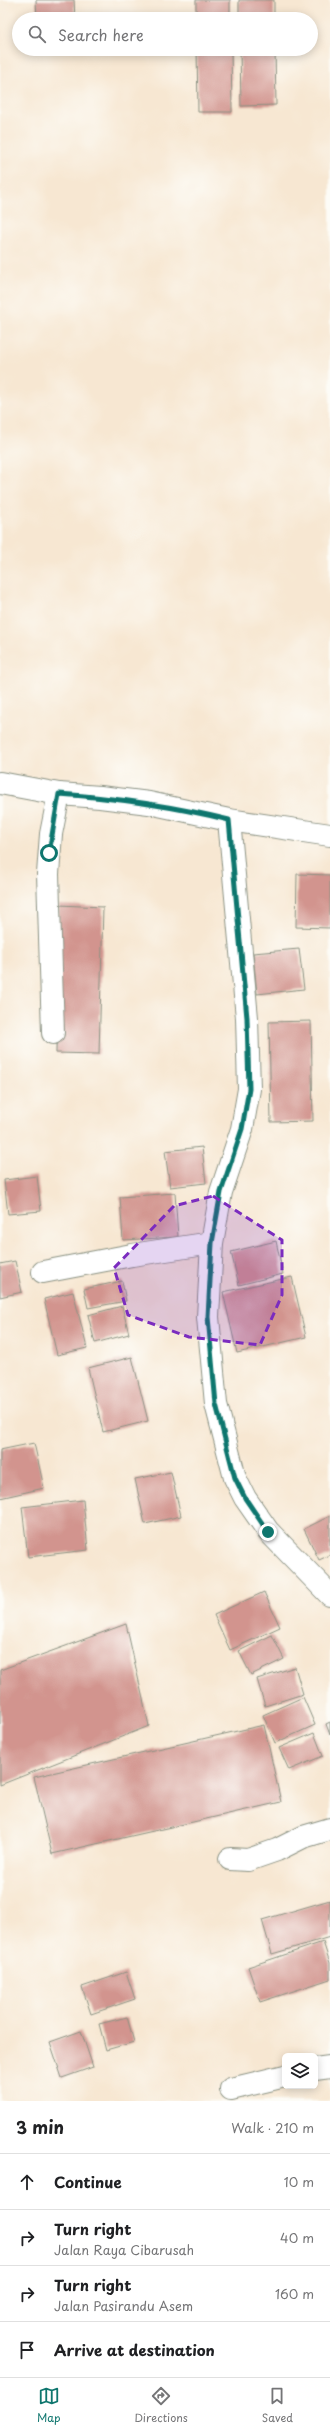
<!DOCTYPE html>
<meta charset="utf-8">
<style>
:root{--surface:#fff;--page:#f2f2f2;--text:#202124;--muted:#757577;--line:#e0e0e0;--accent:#0f766e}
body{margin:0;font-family:"Playpen Sans",sans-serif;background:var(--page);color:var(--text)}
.controls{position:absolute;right:12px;bottom:12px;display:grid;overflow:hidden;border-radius:6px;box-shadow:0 2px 10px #0003}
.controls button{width:36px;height:36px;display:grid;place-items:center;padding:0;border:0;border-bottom:1px solid var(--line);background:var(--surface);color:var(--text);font:20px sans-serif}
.stop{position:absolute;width:12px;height:12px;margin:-9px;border:3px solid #0f766e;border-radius:50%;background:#fff}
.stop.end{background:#0f766e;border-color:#fff;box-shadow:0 1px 4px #0008}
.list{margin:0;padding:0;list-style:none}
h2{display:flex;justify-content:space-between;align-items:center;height:52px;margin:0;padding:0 16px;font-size:17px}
h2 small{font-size:13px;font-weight:400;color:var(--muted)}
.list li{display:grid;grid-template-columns:26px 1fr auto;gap:12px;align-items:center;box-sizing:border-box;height:56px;padding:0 16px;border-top:1px solid var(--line)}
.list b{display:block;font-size:15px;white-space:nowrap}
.list p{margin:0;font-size:13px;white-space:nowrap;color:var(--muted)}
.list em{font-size:13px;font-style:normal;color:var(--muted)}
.icon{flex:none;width:22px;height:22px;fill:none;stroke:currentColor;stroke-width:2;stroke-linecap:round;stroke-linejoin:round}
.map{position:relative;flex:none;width:330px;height:2101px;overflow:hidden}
.search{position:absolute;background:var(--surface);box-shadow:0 2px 10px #0003;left:12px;right:12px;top:12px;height:44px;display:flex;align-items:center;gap:10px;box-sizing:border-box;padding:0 14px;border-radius:22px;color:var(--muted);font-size:15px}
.sheet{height:276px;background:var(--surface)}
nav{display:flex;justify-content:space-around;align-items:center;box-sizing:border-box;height:56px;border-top:1px solid var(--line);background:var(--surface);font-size:11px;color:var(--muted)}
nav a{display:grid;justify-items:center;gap:2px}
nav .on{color:var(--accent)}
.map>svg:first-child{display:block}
.building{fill:#d2948e}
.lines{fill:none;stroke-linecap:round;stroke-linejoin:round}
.minor-casing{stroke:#8b9283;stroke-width:24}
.primary-casing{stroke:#8b9283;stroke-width:24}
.minor{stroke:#fff;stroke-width:22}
.primary{stroke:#fff;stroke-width:22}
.route{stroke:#0f766e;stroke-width:5}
.marked{fill:#7b2cbf;fill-opacity:0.2;stroke:#7b2cbf;stroke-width:3;stroke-dasharray:8 5;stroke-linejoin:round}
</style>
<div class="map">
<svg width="330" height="2101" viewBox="0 0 330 2101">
<rect width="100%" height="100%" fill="#fdfcf7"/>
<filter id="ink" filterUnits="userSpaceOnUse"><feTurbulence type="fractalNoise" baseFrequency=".025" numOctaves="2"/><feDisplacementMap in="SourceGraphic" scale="8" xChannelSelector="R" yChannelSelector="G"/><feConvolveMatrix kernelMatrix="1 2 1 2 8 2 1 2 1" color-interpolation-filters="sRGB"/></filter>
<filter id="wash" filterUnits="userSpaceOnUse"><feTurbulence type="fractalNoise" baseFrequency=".012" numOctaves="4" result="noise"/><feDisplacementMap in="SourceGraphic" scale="16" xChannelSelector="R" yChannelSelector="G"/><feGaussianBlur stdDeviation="0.9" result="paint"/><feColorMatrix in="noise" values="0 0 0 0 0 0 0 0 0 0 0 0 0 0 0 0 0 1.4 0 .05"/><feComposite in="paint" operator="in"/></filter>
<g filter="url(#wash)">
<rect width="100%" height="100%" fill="#f7e7d2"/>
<g id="blocks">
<path class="building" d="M 36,0 L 74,0 L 75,19 L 37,19 Z
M 196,0 L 230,0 L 230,19 L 196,19 Z
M 239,0 L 274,0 L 274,19 L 239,19 Z
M 197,49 L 231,49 L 232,112 L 198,112 Z
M 240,49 L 275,49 L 276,105 L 241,106 Z
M 297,874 L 330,875 L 330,928 L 296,927 Z
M 59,905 L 103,907 L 99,1054 L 56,1053 Z
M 299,949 L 304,989 L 257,994 L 253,953 Z
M 311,1021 L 313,1121 L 271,1122 L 269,1022 Z
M 202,1147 L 206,1183 L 170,1187 L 165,1151 Z
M 37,1176 L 41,1211 L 8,1214 L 4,1180 Z
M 175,1193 L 178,1237 L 123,1240 L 120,1197 Z
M 276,1241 L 283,1274 L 239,1285 L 231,1252 Z
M 15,1261 L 22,1292 L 0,1297 L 0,1264 Z
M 292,1277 L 306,1337 L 237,1353 L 223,1292 Z
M 122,1281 L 126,1301 L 88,1308 L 84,1289 Z
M 73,1292 L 87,1348 L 57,1355 L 44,1299 Z
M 122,1306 L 129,1334 L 95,1343 L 88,1315 Z
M 132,1357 L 148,1421 L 103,1432 L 88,1368 Z
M 34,1443 L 44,1488 L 0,1498 L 0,1450 Z
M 171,1472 L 181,1516 L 145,1524 L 135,1479 Z
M 83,1500 L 88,1550 L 28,1557 L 22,1507 Z
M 330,1516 L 330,1555 L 319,1560 L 304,1529 Z
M 264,1592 L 280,1627 L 230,1650 L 214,1615 Z
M 126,1624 L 149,1726 L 0,1785 L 0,1670 Z
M 272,1635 L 284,1659 L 251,1675 L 239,1651 Z
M 295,1667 L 303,1694 L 265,1706 L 257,1679 Z
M 303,1697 L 315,1725 L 275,1743 L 263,1715 Z
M 330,1722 L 330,1735 L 326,1724 Z
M 264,1725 L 281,1802 L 52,1854 L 34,1777 Z
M 314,1733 L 323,1756 L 289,1770 L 279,1748 Z
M 330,1900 L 330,1937 L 272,1954 L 262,1920 Z
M 323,1942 L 330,1963 L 330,1979 L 260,2002 L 248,1967 Z
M 126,1972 L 135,1999 L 91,2014 L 82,1987 Z
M 127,2017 L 134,2042 L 106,2050 L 99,2024 Z
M 81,2031 L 93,2067 L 62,2078 L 50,2042 Z"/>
</g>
</g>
<g filter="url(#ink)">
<use href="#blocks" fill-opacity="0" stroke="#8b9283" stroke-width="1"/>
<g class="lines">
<defs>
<path id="minor" d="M 229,820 L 247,1018 L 249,1089 L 242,1129 L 221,1192 L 212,1243 L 208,1317 L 216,1404 L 235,1478 L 245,1498 L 268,1531 L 330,1595
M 53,1033 L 48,874 L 51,834 L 59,794
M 43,1272 L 132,1255 L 212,1243
M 230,1859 L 248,1860 L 277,1850 L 303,1837 L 330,1829
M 315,2069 L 330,2067
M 231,2089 L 285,2076"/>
<path id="primary" d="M 0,783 L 59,794 L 100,797 L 149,803 L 229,820 L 330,835"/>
</defs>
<use href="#minor" class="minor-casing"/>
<use href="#primary" class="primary-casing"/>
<use href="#minor" class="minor"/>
<use href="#primary" class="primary"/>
</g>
</g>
<g class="lines" filter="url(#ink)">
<path class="route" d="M 49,853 L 59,794 C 117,798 173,806 229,820 L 247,1018 L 249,1089 L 242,1129 L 221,1192 L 212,1243 L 208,1317 L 216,1404 L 229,1455 L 235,1478 L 245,1498 L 268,1532"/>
</g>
<path class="marked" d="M 213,1196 L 282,1240 L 282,1295 L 260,1345 L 189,1337 L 128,1315 L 114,1268 L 174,1206 Z"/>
</svg>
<div class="controls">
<button><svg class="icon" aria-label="layers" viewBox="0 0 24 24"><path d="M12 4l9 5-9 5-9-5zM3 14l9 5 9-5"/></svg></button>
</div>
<div class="stop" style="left:49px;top:853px"></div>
<div class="stop end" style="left:268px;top:1532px"></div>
<div class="search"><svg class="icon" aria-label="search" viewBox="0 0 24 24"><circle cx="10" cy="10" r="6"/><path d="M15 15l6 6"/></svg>Search here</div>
</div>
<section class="sheet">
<h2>3 min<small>Walk · 210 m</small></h2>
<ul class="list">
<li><svg class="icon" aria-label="ahead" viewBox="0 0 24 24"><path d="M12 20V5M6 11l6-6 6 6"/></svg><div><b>Continue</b></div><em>10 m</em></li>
<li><svg class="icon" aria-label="right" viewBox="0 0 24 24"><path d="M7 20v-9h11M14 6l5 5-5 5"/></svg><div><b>Turn right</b><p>Jalan Raya Cibarusah</p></div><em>40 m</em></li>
<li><svg class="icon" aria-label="right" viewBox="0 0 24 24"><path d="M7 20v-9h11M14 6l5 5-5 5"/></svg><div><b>Turn right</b><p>Jalan Pasirandu Asem</p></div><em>160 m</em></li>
<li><svg class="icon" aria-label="arrive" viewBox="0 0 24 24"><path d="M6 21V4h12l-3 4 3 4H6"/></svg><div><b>Arrive at destination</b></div></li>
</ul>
</section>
<nav>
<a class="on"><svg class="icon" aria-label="map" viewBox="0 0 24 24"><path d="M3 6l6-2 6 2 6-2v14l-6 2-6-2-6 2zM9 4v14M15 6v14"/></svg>Map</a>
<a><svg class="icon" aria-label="directions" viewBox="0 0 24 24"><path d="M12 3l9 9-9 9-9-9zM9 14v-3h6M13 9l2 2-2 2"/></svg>Directions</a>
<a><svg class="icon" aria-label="saved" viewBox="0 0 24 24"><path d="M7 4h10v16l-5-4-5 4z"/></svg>Saved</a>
</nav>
